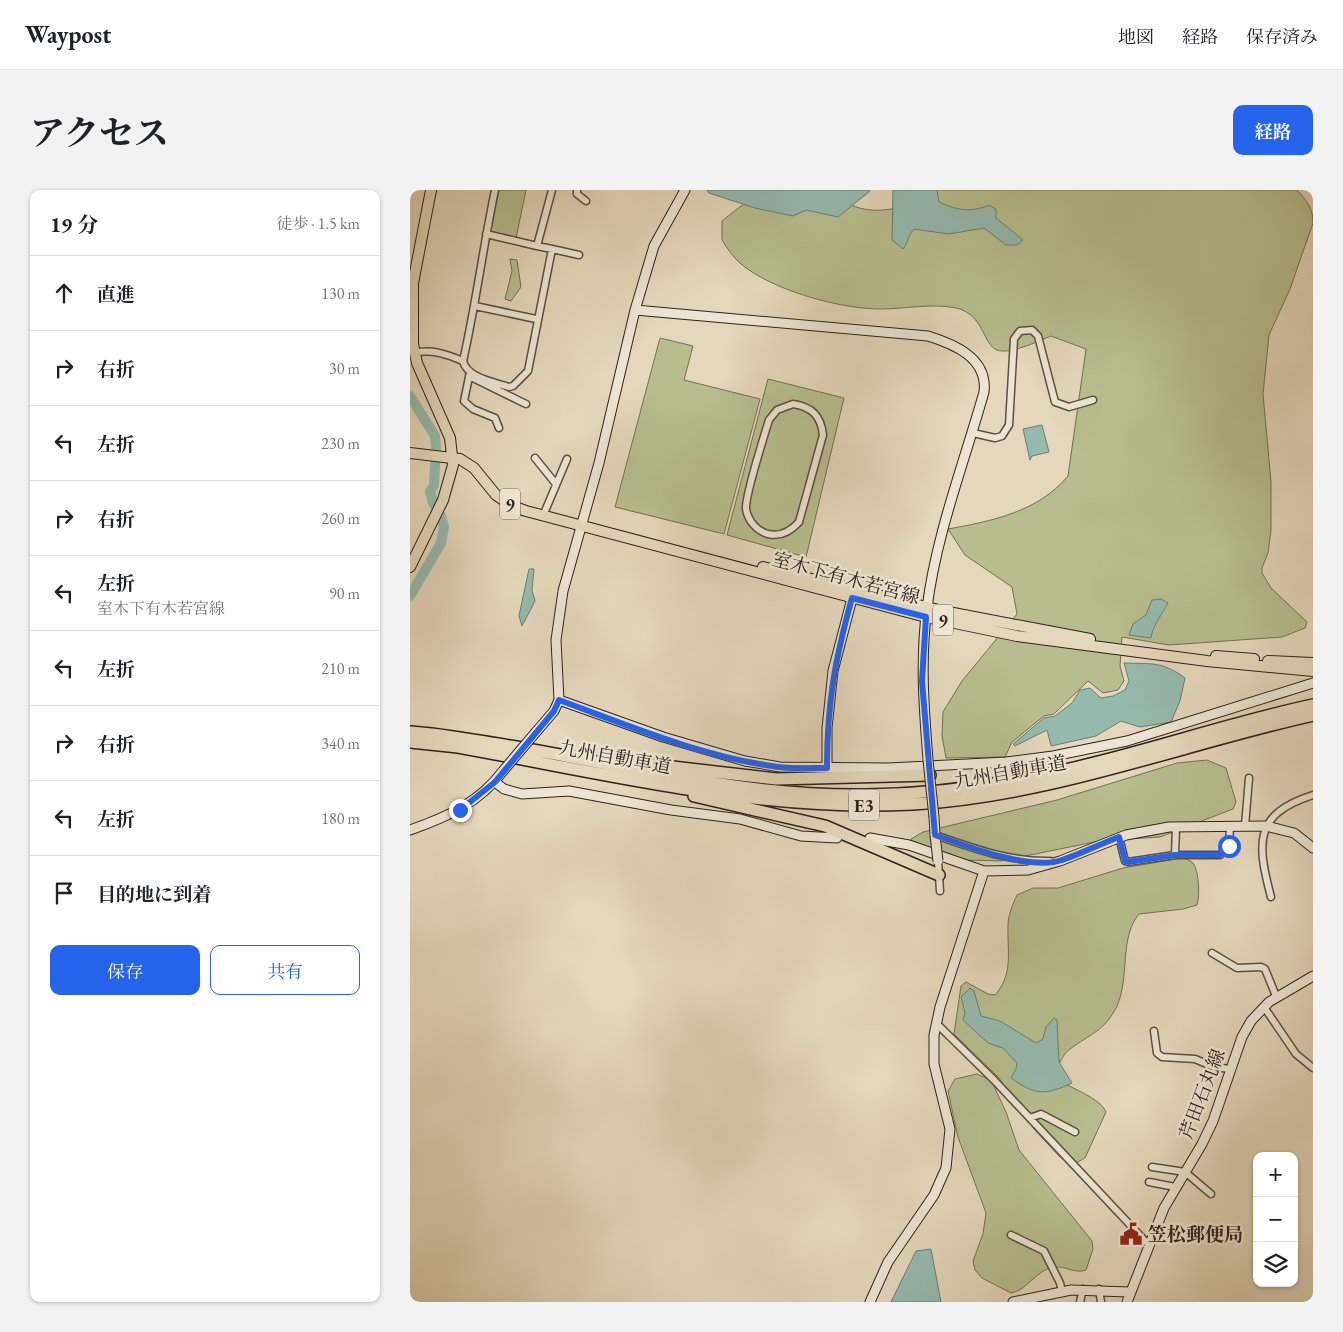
<!DOCTYPE html>
<html lang="ja">
<meta charset="utf-8">
<style>
:root{--surface:#fff;--page:#f2f2f2;--text:#202124;--muted:#757577;--line:#e0e0e0;--accent:#2563eb}
body{margin:0;font-family:"EB Garamond","Noto Serif JP",serif;background:var(--page);color:var(--text)}
.controls{position:absolute;right:15px;bottom:15px;display:grid;overflow:hidden;border-radius:10px;box-shadow:0 1px 4px #0004}
.controls button{width:45px;height:45px;display:grid;place-items:center;padding:0;border:0;border-bottom:1px solid var(--line);background:var(--surface);color:var(--text);font:25px sans-serif}
.stop{position:absolute;width:15px;height:15px;margin:-11px;border:4px solid #2563eb;border-radius:50%;background:#fff}
.stop.end{background:#2563eb;border-color:#fff;box-shadow:0 1px 5px #0008}
.list{margin:0;padding:0;list-style:none}
h2{display:flex;justify-content:space-between;align-items:center;height:65px;margin:0;padding:0 20px;font-size:21px}
h2 small{font-size:16px;font-weight:400;color:var(--muted)}
.list li{display:grid;grid-template-columns:32px 1fr auto;gap:15px;align-items:center;box-sizing:border-box;height:75px;padding:0 20px;border-top:1px solid var(--line)}
.list b{display:block;font-size:19px;white-space:nowrap}
.list p{margin:0;font-size:16px;white-space:nowrap;color:var(--muted)}
.list em{font-size:16px;font-style:normal;color:var(--muted)}
.actions{display:flex;gap:10px;padding:15px 20px}
.actions a{flex:1;padding:11px 0;border:1px solid var(--accent);border-radius:10px;text-align:center;font-size:18px;color:var(--accent)}
.actions .main{background:var(--accent);color:#fff}
.icon{flex:none;width:28px;height:28px;fill:none;stroke:currentColor;stroke-width:2;stroke-linecap:round;stroke-linejoin:round}
.map{position:relative;flex:none;width:903px;height:1112px;overflow:hidden;border-radius:10px}
header{display:flex;align-items:center;gap:30px;box-sizing:border-box;height:70px;padding:0 25px;background:var(--surface);border-bottom:1px solid var(--line)}
header strong{font-size:24px}
nav{display:flex;gap:28px;margin-inline-start:auto;font-size:18px}
.intro{display:flex;align-items:center;justify-content:space-between;box-sizing:border-box;height:120px;padding:0 30px}
h1{margin:0;font-size:35px}
.button{padding:12px 22px;border-radius:10px;background:var(--accent);color:#fff;font-size:18px;font-weight:700}
main{display:flex;gap:30px;padding:0 30px}
aside{flex:1;background:var(--surface);border-radius:10px;box-shadow:0 1px 4px #0004}
.map>svg:first-child{display:block}
.green{fill:#b7bd8e;stroke:#736f54}
.water{fill:#95baae;stroke:#6c7d73}
.lines{fill:none;stroke-linecap:round;stroke-linejoin:round}
.river{stroke:#95baae;stroke-width:10}
.street-casing{stroke:#5c4e43;stroke-width:9}
.secondary-casing{stroke:#2f211b;stroke-width:11}
.primary-casing{stroke:#2f211b;stroke-width:12}
.highway-casing{stroke:#2f211b;stroke-width:14}
.street{stroke:#ede5d3;stroke-width:6}
.secondary{stroke:#ede5d3;stroke-width:9}
.primary{stroke:#e4d7bb;stroke-width:10}
.highway{stroke:#e4d7bb;stroke-width:11}
.secondary-bridge-casing{stroke:#2f211b;stroke-width:11;stroke-linecap:butt}
.secondary-bridge{stroke:#ede5d3;stroke-width:9}
.route{stroke:#2563eb;stroke-width:6}
.labels{text-anchor:middle;dominant-baseline:central;stroke-width:5;stroke-linejoin:round;paint-order:stroke}
.shield{fill:#ede5d3;stroke:#685c52;stroke-width:1}
.shield-label{font-size:18px;font-weight:bold;fill:#2f211b}
.street-label{font-size:19px;fill:#2f211b;stroke:#ede5d3}
.poi-label{font-size:19px;font-weight:bold;fill:#2f211b;stroke:#ede5d3;text-anchor:start}
</style>
<header>
<strong>Waypost</strong>
<nav><a>地図</a><a>経路</a><a>保存済み</a></nav>
</header>
<div class="intro"><h1>アクセス</h1><a class="button">経路</a></div>
<main>
<aside>
<h2>19 分<small>徒歩 · 1.5 km</small></h2>
<ul class="list">
<li><svg class="icon" aria-label="ahead" viewBox="0 0 24 24"><path d="M12 20V5M6 11l6-6 6 6"/></svg><div><b>直進</b></div><em>130 m</em></li>
<li><svg class="icon" aria-label="right" viewBox="0 0 24 24"><path d="M7 20v-9h11M14 6l5 5-5 5"/></svg><div><b>右折</b></div><em>30 m</em></li>
<li><svg class="icon" aria-label="left" viewBox="0 0 24 24"><path d="M17 20v-9H6M10 6l-5 5 5 5"/></svg><div><b>左折</b></div><em>230 m</em></li>
<li><svg class="icon" aria-label="right" viewBox="0 0 24 24"><path d="M7 20v-9h11M14 6l5 5-5 5"/></svg><div><b>右折</b></div><em>260 m</em></li>
<li><svg class="icon" aria-label="left" viewBox="0 0 24 24"><path d="M17 20v-9H6M10 6l-5 5 5 5"/></svg><div><b>左折</b><p>室木下有木若宮線</p></div><em>90 m</em></li>
<li><svg class="icon" aria-label="left" viewBox="0 0 24 24"><path d="M17 20v-9H6M10 6l-5 5 5 5"/></svg><div><b>左折</b></div><em>210 m</em></li>
<li><svg class="icon" aria-label="right" viewBox="0 0 24 24"><path d="M7 20v-9h11M14 6l5 5-5 5"/></svg><div><b>右折</b></div><em>340 m</em></li>
<li><svg class="icon" aria-label="left" viewBox="0 0 24 24"><path d="M17 20v-9H6M10 6l-5 5 5 5"/></svg><div><b>左折</b></div><em>180 m</em></li>
<li><svg class="icon" aria-label="arrive" viewBox="0 0 24 24"><path d="M6 21V4h12l-3 4 3 4H6"/></svg><div><b>目的地に到着</b></div></li>
</ul>
<div class="actions"><a class="main">保存</a><a>共有</a></div>
</aside>
<div class="map">
<svg width="903" height="1112" viewBox="0 0 903 1112">
<rect width="100%" height="100%" fill="#e4d7bb"/>
<filter id="stains"><feTurbulence type="fractalNoise" baseFrequency=".004" numOctaves="4"/><feColorMatrix values="0 0 0 0 .2 0 0 0 0 .09 0 0 0 0 .02 0 0 0 .5 -.17"/></filter>
<radialGradient id="worn" r=".72"><stop offset=".6" stop-color="#630" stop-opacity="0"/><stop offset="1" stop-color="#630" stop-opacity=".3"/></radialGradient>
<path class="green" d="M 89,0 L 116,0 L 106,48 L 80,42 Z
M 497,0 L 887,0 C 897,11 903,18 903,33 L 880,99 L 859,145 L 853,204 L 861,292 L 861,340 L 858,363 L 852,378 L 852,383 L 861,398 L 897,432 L 895,438 L 872,447 L 759,455 L 712,447 L 710,476 L 714,491 L 708,500 L 693,503 L 678,491 L 644,524 L 634,526 L 602,552 L 595,567 L 536,568 L 532,546 L 533,522 L 552,491 L 607,424 L 602,397 L 555,365 L 538,339 C 582,331 628,322 658,286 L 676,159 L 641,146 C 628,151 600,165 587,160 C 573,155 574,124 546,118 C 522,113 495,119 470,119 C 430,119 362,100 331,74 C 323,67 317,58 312,50 L 312,31 L 340,9 L 436,11 C 448,22 474,22 489,17 Z
M 100,69 L 107,70 L 111,97 L 101,111 L 95,109 L 102,81 Z
M 250,148 L 283,156 L 274,190 L 350,209 L 314,344 L 205,317 Z
M 358,189 L 434,208 L 396,367 L 317,345 Z
M 797,570 L 816,578 L 826,612 L 823,619 L 750,647 L 689,651 L 591,671 L 555,670 L 501,655 L 501,649 L 513,642 L 647,610 L 767,573 Z
M 772,668 C 776,669 780,670 783,673 C 789,681 790,705 787,715 L 773,719 L 729,724 C 709,748 720,787 707,816 C 695,841 680,844 660,859 C 654,863 650,872 647,878 L 650,891 C 663,899 690,908 696,922 L 675,968 L 664,974 L 659,974 L 649,966 L 624,939 L 589,888 L 544,844 L 551,796 L 556,792 L 578,804 L 585,805 C 604,784 597,760 598,735 C 598,725 603,714 607,705 L 623,698 L 648,698 L 713,678 Z
M 567,884 L 581,890 L 596,922 L 609,960 L 682,1051 L 683,1059 L 676,1080 C 666,1084 655,1076 645,1077 C 626,1079 617,1101 601,1103 L 572,1088 L 565,1080 L 563,1071 L 573,1044 L 576,1023 L 548,947 L 538,901 L 545,889 Z"/>
<path class="water" d="M 297,0 L 459,0 L 460,1 L 428,27 L 396,20 L 383,26 L 345,18 L 299,3 Z
M 483,0 L 527,0 L 529,12 C 546,20 561,23 579,15 L 586,19 L 586,28 L 613,50 L 607,55 L 596,55 L 574,38 L 539,44 L 504,39 C 498,45 498,53 493,59 L 482,50 Z
M 632,235 L 639,262 L 622,266 L 620,270 L 613,239 Z
M 119,379 L 124,379 L 122,400 L 125,411 L 112,436 L 109,426 Z
M 751,409 L 758,413 C 752,425 743,434 741,448 L 719,445 L 723,434 L 736,425 L 742,410 Z
M 714,473 C 742,474 752,471 775,488 L 770,511 L 761,532 L 730,537 L 711,531 L 686,546 L 641,556 L 637,540 L 605,556 L 603,554 L 634,528 L 645,526 L 662,513 L 670,500 L 680,498 L 691,508 L 703,506 L 715,500 L 719,491 Z
M 560,798 L 564,801 L 571,826 L 590,831 L 626,853 L 633,849 L 636,837 L 644,828 L 647,830 L 649,872 L 662,893 C 634,906 625,905 601,888 L 606,879 L 607,873 L 593,858 L 578,853 L 553,830 L 555,823 L 551,807 Z
M 521,1059 L 531,1112 L 481,1112 L 506,1061 Z"/>
<g class="lines">
<path class="river" d="M 0,206 L 25,246 L 26,257 L 24,295 L 20,302 L 23,313 L 31,326 L 34,337 L 31,353 L 0,406"/>
<defs>
<path id="street" d="M 167,0 L 167,4 L 176,11
M 76,44 L 127,56
M 142,59 L 169,65
M 65,116 L 126,129
M 4,163 C 22,159 36,164 53,171 C 57,188 84,192 99,197 L 103,196 L 118,181 L 142,59 L 127,56 L 142,0
M 53,171 C 66,114 73,57 85,0
M 59,186 L 116,214
M 59,187 L 54,211 L 63,219 L 85,228 L 89,238
M 383,214 C 402,217 411,226 413,245 L 389,332 C 381,341 371,347 358,344 C 347,341 338,331 336,319 C 335,307 354,246 359,230 L 367,220 Z
M 563,243 L 585,248 L 592,246 L 599,235 L 604,149 L 610,141 L 622,140 L 628,146 L 645,212 L 659,217 L 683,210
M 125,268 L 146,294
M 133,326 L 157,269
M 835,636 L 839,588
M 525,645 C 562,658 600,672 640,671
M 709,647 L 715,671 L 718,672 L 765,665 L 810,665 L 819,656 L 820,636
M 765,665 L 766,637
M 528,671 L 530,701
M 861,707 C 847,654 843,624 903,605
M 802,763 L 827,778 L 851,777 L 855,779 L 866,806
M 854,817 L 886,864 L 903,878
M 526,833 L 584,890 L 738,1054
M 744,841 L 747,863 L 752,867 L 785,869 L 804,877 L 820,879
M 620,928 L 631,924 L 665,942
M 742,977 L 775,982 L 801,1004
M 739,992 L 765,997
M 601,1045 L 634,1061 L 650,1093 L 652,1102
M 689,1099 L 691,1112
M 670,1112 L 673,1099"/>
<path id="secondary" d="M 225,120 L 518,146 C 544,154 578,168 574,202 C 554,273 526,345 517,418 C 510,469 514,519 518,570
M 149,510 L 253,547 L 335,571 L 370,577 L 479,578 L 596,572 L 643,566 L 717,551 L 903,493
M 126,542 L 144,521 L 149,510 L 146,450 L 153,401 L 189,273 L 225,120 L 244,56 L 275,0
M 417,578 L 417,538 L 423,481 L 444,401
M 85,592 L 94,599 L 112,604 L 159,601 L 261,620 L 330,629 L 391,646 L 427,648
M 524,627 L 525,645
M 0,640 C 37,627 69,613 93,581
M 460,648 L 499,655 L 574,681 L 618,680 L 650,671 L 716,645 L 759,637 L 856,636 L 884,643 L 903,658
M 460,1112 L 478,1072 L 524,1005 L 536,978 L 540,939 L 524,874 L 524,845 L 530,817 L 574,681
M 603,1112 L 661,1100 L 719,1102
M 717,1112 L 754,1018 L 792,954 L 803,931 L 832,847 L 841,831 L 859,812 L 903,786"/>
<path id="primary" d="M 0,263 L 50,269 L 64,278 L 86,305 L 102,316 L 116,321 L 516,427 L 607,446 L 797,471 L 903,481
M 0,377 L 33,310 L 43,275 L 40,248 L 7,173 L 3,154 L 3,93 L 21,0
M 353,377 L 533,421 L 680,449
M 806,466 L 844,469
M 858,471 L 903,473"/>
<path id="highway" d="M 0,542 C 34,544 67,551 100,556 C 219,576 336,607 456,605 C 532,604 607,593 680,574 C 754,556 828,531 903,515
M 0,552 L 48,557 C 198,584 349,622 503,614 C 641,606 769,555 903,525
M 237,574 L 366,589 L 520,585
M 284,606 L 415,636 L 529,685"/>
</defs>
<use href="#street" class="street-casing"/>
<use href="#secondary" class="secondary-casing"/>
<use href="#primary" class="primary-casing"/>
<use href="#highway" class="highway-casing"/>
<use href="#street" class="street"/>
<use href="#secondary" class="secondary"/>
<use href="#primary" class="primary"/>
<use href="#highway" class="highway"/>
<defs>
<path id="secondary-bridge" d="M 518,570 L 524,627
M 93,581 L 126,542
M 525,645 L 528,671"/>
</defs>
<use href="#secondary-bridge" class="secondary-bridge-casing"/>
<use href="#secondary-bridge" class="secondary-bridge"/>
</g>
<g class="lines">
<path class="route" d="M 50,620 L 85,592 L 144,521 L 149,510 C 220,536 292,567 368,577 C 384,579 401,578 417,578 C 417,514 425,469 442,408 L 516,427 L 512,491 L 525,645 C 557,656 619,681 652,670 C 671,664 690,654 709,647 L 715,671 L 718,672 L 765,665 L 810,665 L 819,656"/>
</g>
<defs>
<symbol id="civic-bare" viewBox="-9 -9 18 18"><path d="M-.6-6.5H3V-4.5H.6V-3L4-1V1h2V6H-6V1h2V-1L-.6-3ZM-1.2 2.5V6h2.4V2.5Z" fill="#8f2418" stroke="#ede5d3" stroke-width="2.5" paint-order="stroke"/></symbol>
</defs>
<g fill-rule="evenodd">
<use href="#civic-bare" x="705" y="1028" width="32" height="32"/>
</g>
<g class="labels">
<g class="shield">
<rect x="90" y="298.5" width="20" height="31" rx="4"/>
<rect x="523" y="414.5" width="20" height="31" rx="4"/>
<rect x="439" y="599.5" width="30" height="31" rx="4"/>
</g>
<g class="shield-label">
<text x="100" y="314">9</text>
<text x="533" y="430">9</text>
<text x="454" y="615">E3</text>
</g>
<g class="street-label">
<text transform="translate(436 388) rotate(15)">室木下有木若宮線</text>
<text transform="translate(205 567) rotate(10)">九州自動車道</text>
<text transform="translate(600 582) rotate(-10)">九州自動車道</text>
<text transform="translate(792 904) rotate(-69)">芹田石丸線</text>
</g>
<g class="poi-label">
<text x="738" y="1044">笠松郵便局</text>
</g>
</g>
<rect width="100%" height="100%" filter="url(#stains)"/>
<rect width="100%" height="100%" fill="url(#worn)"/>
</svg>
<div class="controls">
<button>+</button>
<button>−</button>
<button><svg class="icon" aria-label="layers" viewBox="0 0 24 24"><path d="M12 4l9 5-9 5-9-5zM3 14l9 5 9-5"/></svg></button>
</div>
<div class="stop" style="left:819px;top:656px"></div>
<div class="stop end" style="left:50px;top:620px"></div>
</div>
</main>
